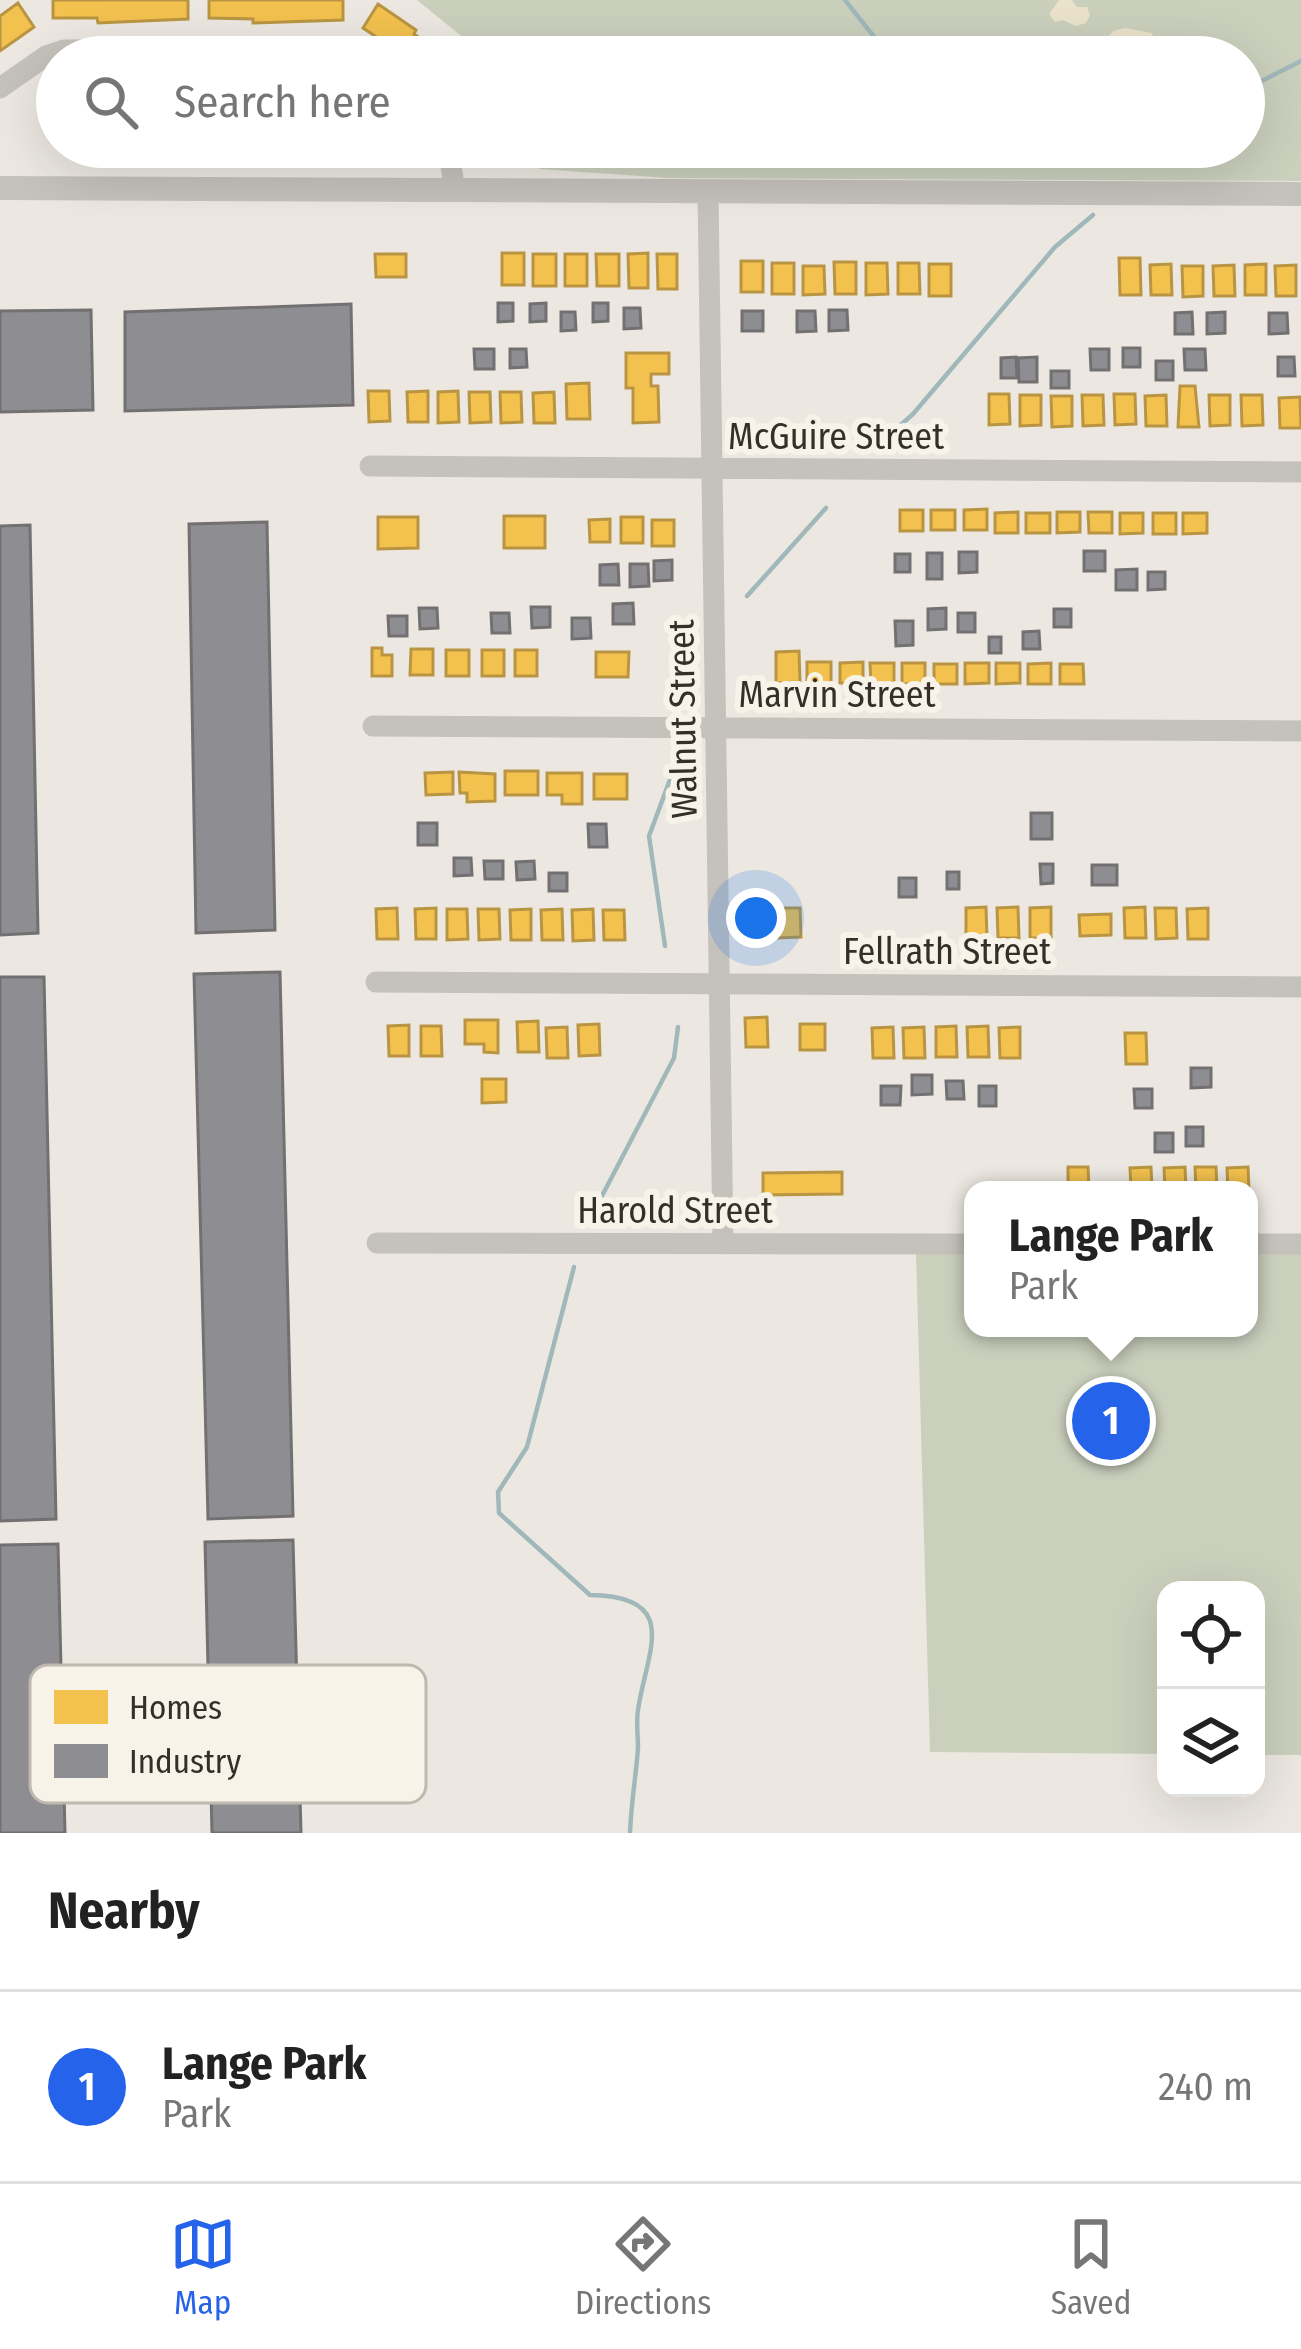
<!DOCTYPE html>
<style>
:root{--surface:#fff;--page:#f2f2f2;--text:#222;--muted:#767676;--line:#e0e0e0;--accent:#2563eb}
body{margin:0;font-family:"Fira Sans Condensed",sans-serif;background:var(--page);color:var(--text)}
.controls{position:absolute;right:36px;bottom:36px;display:grid;overflow:hidden;border-radius:24px;box-shadow:0 12px 48px #0002}
.controls button{width:108px;height:108px;display:grid;place-items:center;padding:0;border:0;border-bottom:3px solid var(--line);background:var(--surface);color:var(--text);font:60px sans-serif}
.you{position:absolute;left:756px;top:918px;width:42px;height:42px;margin:-30px;border:9px solid #fff;border-radius:50%;background:#1a73e8;box-shadow:0 0 0 18px #1a73e833}
.badge{display:grid;place-items:center;width:78px;height:78px;border-radius:50%;background:var(--accent);color:#fff;font-size:39px;font-weight:700}
.pin{position:absolute;translate:-50% -50%;border:6px solid #fff;box-shadow:0 3px 12px #0006}
.popup{position:absolute;left:964px;top:1181px;width:294px;height:156px;box-sizing:border-box;display:grid;place-content:center;border-radius:24px;background:var(--surface);filter:drop-shadow(0 3px 9px #0005);font-size:39px;white-space:nowrap;color:var(--muted)}
.popup b{font-size:45px;color:var(--text)}
.popup::after{content:'';position:absolute;left:50%;top:100%;margin-left:-24px;border:24px solid transparent;border-top-color:var(--surface)}
.list{margin:0;padding:0;list-style:none}
h2{display:flex;justify-content:space-between;align-items:center;height:156px;margin:0;padding:0 48px;font-size:51px}
h2 small{font-size:39px;font-weight:400;color:var(--muted)}
.list li{display:grid;grid-template-columns:78px 1fr auto;gap:36px;align-items:center;box-sizing:border-box;height:192px;padding:0 48px;border-top:3px solid var(--line)}
.list b{display:block;font-size:45px;white-space:nowrap}
.list p{margin:0;font-size:39px;white-space:nowrap;color:var(--muted)}
.list em{font-size:39px;font-style:normal;color:var(--muted)}
.icon{flex:none;width:66px;height:66px;fill:none;stroke:currentColor;stroke-width:2;stroke-linecap:round;stroke-linejoin:round}
.map{position:relative;flex:none;width:1301px;height:1833px;overflow:hidden}
.search{position:absolute;background:var(--surface);box-shadow:0 12px 48px #0002;left:36px;right:36px;top:36px;height:132px;display:flex;align-items:center;gap:30px;box-sizing:border-box;padding:0 42px;border-radius:66px;color:var(--muted);font-size:45px}
.sheet{height:348px;background:var(--surface)}
nav{display:flex;justify-content:space-around;align-items:center;box-sizing:border-box;height:168px;border-top:3px solid var(--line);background:var(--surface);font-size:33px;color:var(--muted)}
nav a{display:grid;justify-items:center;gap:6px}
nav .on{color:var(--accent)}
.map>svg:first-child{display:block}
.green{fill:#cbd0bd}
.sand{fill:#eae2ca}
.homes{fill:#f2c14e;stroke:#b99543;stroke-width:3}
.industry{fill:#8d8d92;stroke:#737072;stroke-width:3}
.lines{fill:none;stroke-linecap:round;stroke-linejoin:round}
.stream{stroke:#a0b8ba;stroke-width:4.5}
.minor{stroke:#c5c1bb;stroke-width:21}
.tertiary{stroke:#c5c1bb;stroke-width:24}
.labels{text-anchor:middle;dominant-baseline:central;stroke-width:12;stroke-linejoin:round;paint-order:stroke}
.street-label{font-size:36px;fill:#352e29;stroke:#f8f3e9}
.key{fill:#f8f3e9;stroke:#beb8af;stroke-width:3}
.key-label{font-size:33px;fill:#352e29}
</style>
<div class="map">
<svg width="1301" height="1833" viewBox="0 0 1301 1833">
<rect width="100%" height="100%" fill="#ece8e1"/>
<path class="green" d="M 417,0 L 1301,0 L 1301,181 L 668,178 L 539,169 L 539,147 L 1244,147 L 1244,57 L 487,57 Z
M 1249,1251 L 1301,1251 L 1301,1755 L 1256,1755 L 1256,1590 L 1166,1590 L 1166,1754 L 930,1752 L 916,1252 L 973,1252 L 973,1328 L 1249,1328 Z"/>
<path class="sand" d="M 1059,0 L 1072,0 L 1077,7 L 1087,7 L 1090,15 L 1086,23 L 1076,26 L 1063,20 L 1055,22 L 1049,14 Z
M 1125,28 L 1152,33 L 1154,42 L 1139,50 L 1130,43 L 1113,47 L 1108,37 L 1113,31 Z"/>
<path class="homes" d="M 53,0 L 188,0 L 188,19 L 98,23 L 97,18 L 53,18 Z
M 209,0 L 343,0 L 343,20 L 253,23 L 253,19 L 209,18 Z
M 18,3 L 34,27 L 0,51 L 0,16 Z
M 378,4 L 416,30 L 414,34 L 448,57 L 396,56 L 399,52 L 363,28 Z
M 502,253 L 524,253 L 524,285 L 502,285 Z
M 648,253 L 648,288 L 629,288 L 628,254 Z
M 375,254 L 406,254 L 406,277 L 376,277 Z
M 533,254 L 556,254 L 556,286 L 533,286 Z
M 565,254 L 587,254 L 587,286 L 565,286 Z
M 596,254 L 619,254 L 619,286 L 597,286 Z
M 657,254 L 677,254 L 677,289 L 658,289 Z
M 1119,258 L 1140,258 L 1141,295 L 1120,295 Z
M 741,261 L 763,261 L 763,292 L 741,292 Z
M 834,262 L 856,262 L 856,294 L 835,294 Z
M 772,263 L 794,263 L 794,294 L 772,294 Z
M 866,263 L 887,263 L 888,294 L 866,295 Z
M 898,263 L 919,263 L 920,294 L 898,294 Z
M 929,264 L 951,264 L 951,296 L 929,296 Z
M 1171,264 L 1172,295 L 1151,295 L 1150,265 Z
M 1266,264 L 1266,295 L 1245,295 L 1245,265 Z
M 1234,265 L 1235,296 L 1214,296 L 1213,266 Z
M 1296,265 L 1296,296 L 1276,296 L 1275,266 Z
M 803,266 L 824,266 L 825,294 L 803,295 Z
M 1182,266 L 1203,266 L 1203,296 L 1183,297 Z
M 626,353 L 669,353 L 669,374 L 651,374 L 651,386 L 658,386 L 659,422 L 633,423 L 633,388 L 626,388 Z
M 589,383 L 590,419 L 567,419 L 566,384 Z
M 1180,386 L 1195,386 L 1199,427 L 1178,427 Z
M 368,391 L 389,391 L 390,421 L 369,422 Z
M 428,391 L 428,422 L 408,422 L 407,392 Z
M 458,391 L 459,422 L 438,423 L 438,392 Z
M 469,392 L 490,392 L 491,422 L 470,423 Z
M 500,392 L 521,392 L 522,422 L 501,423 Z
M 554,392 L 555,423 L 534,423 L 533,393 Z
M 989,394 L 1009,394 L 1010,424 L 989,425 Z
M 1114,394 L 1135,394 L 1136,424 L 1115,425 Z
M 1020,395 L 1041,395 L 1041,425 L 1020,426 Z
M 1082,395 L 1103,395 L 1104,425 L 1083,426 Z
M 1166,395 L 1167,426 L 1146,426 L 1145,396 Z
M 1209,395 L 1230,395 L 1230,425 L 1210,426 Z
M 1241,395 L 1262,395 L 1263,425 L 1242,426 Z
M 1051,396 L 1072,396 L 1072,426 L 1052,427 Z
M 1300,397 L 1301,428 L 1280,428 L 1279,398 Z
M 987,509 L 987,530 L 964,530 L 964,510 Z
M 900,510 L 923,510 L 923,531 L 900,531 Z
M 931,510 L 955,510 L 955,530 L 931,530 Z
M 1018,512 L 1018,533 L 995,533 L 995,513 Z
M 1057,512 L 1080,512 L 1080,532 L 1057,533 Z
M 1088,512 L 1112,512 L 1112,533 L 1089,533 Z
M 1026,513 L 1050,513 L 1050,533 L 1026,533 Z
M 1120,513 L 1143,513 L 1143,533 L 1120,534 Z
M 1153,513 L 1176,513 L 1176,534 L 1153,534 Z
M 1183,513 L 1207,513 L 1207,533 L 1183,534 Z
M 504,516 L 545,516 L 545,548 L 504,548 Z
M 378,517 L 418,517 L 418,548 L 378,549 Z
M 621,517 L 643,517 L 643,543 L 621,543 Z
M 610,519 L 610,542 L 590,542 L 589,520 Z
M 652,520 L 674,520 L 674,546 L 652,546 Z
M 372,648 L 382,648 L 382,655 L 392,655 L 392,676 L 372,676 Z
M 411,649 L 433,649 L 433,675 L 410,675 Z
M 446,650 L 469,650 L 469,676 L 446,676 Z
M 482,650 L 504,650 L 504,676 L 482,676 Z
M 515,650 L 537,650 L 537,676 L 515,676 Z
M 799,651 L 800,682 L 776,683 L 776,652 Z
M 596,652 L 629,652 L 628,677 L 596,677 Z
M 807,662 L 831,662 L 831,683 L 807,683 Z
M 863,662 L 863,683 L 840,683 L 840,663 Z
M 870,663 L 894,663 L 894,683 L 871,684 Z
M 902,663 L 925,663 L 925,683 L 902,684 Z
M 965,663 L 989,663 L 989,683 L 965,684 Z
M 996,663 L 1020,663 L 1020,683 L 996,684 Z
M 1051,663 L 1051,684 L 1028,684 L 1028,664 Z
M 934,664 L 957,664 L 957,684 L 934,684 Z
M 1060,664 L 1083,664 L 1084,684 L 1060,684 Z
M 505,771 L 538,771 L 538,795 L 505,795 Z
M 453,772 L 453,794 L 426,795 L 425,773 Z
M 459,772 L 495,774 L 495,801 L 467,802 L 467,793 L 460,793 Z
M 547,773 L 582,773 L 582,804 L 562,804 L 562,795 L 547,795 Z
M 594,774 L 627,774 L 627,799 L 594,799 Z
M 986,907 L 987,938 L 966,938 L 966,908 Z
M 1018,907 L 1019,938 L 998,938 L 997,908 Z
M 1051,907 L 1051,938 L 1030,938 L 1030,908 Z
M 1145,907 L 1146,938 L 1125,938 L 1124,908 Z
M 397,908 L 398,939 L 377,939 L 376,909 Z
M 436,908 L 436,939 L 416,939 L 415,909 Z
M 769,908 L 769,938 L 747,938 L 746,909 Z
M 778,908 L 800,908 L 801,937 L 778,938 Z
M 1155,908 L 1176,908 L 1177,938 L 1156,939 Z
M 1208,908 L 1208,939 L 1188,939 L 1187,909 Z
M 447,909 L 467,909 L 468,939 L 447,940 Z
M 478,909 L 499,909 L 500,939 L 479,940 Z
M 531,909 L 531,940 L 511,940 L 510,910 Z
M 562,909 L 563,940 L 542,940 L 541,910 Z
M 593,909 L 594,940 L 573,941 L 572,910 Z
M 603,910 L 624,910 L 625,940 L 604,940 Z
M 1111,914 L 1111,935 L 1080,936 L 1079,915 Z
M 767,1017 L 768,1047 L 746,1047 L 745,1018 Z
M 465,1020 L 498,1020 L 498,1053 L 484,1052 L 484,1044 L 465,1044 Z
M 538,1021 L 539,1052 L 518,1052 L 517,1022 Z
M 599,1024 L 600,1055 L 579,1056 L 578,1025 Z
M 800,1024 L 825,1024 L 825,1050 L 800,1050 Z
M 409,1025 L 409,1056 L 389,1056 L 388,1026 Z
M 421,1026 L 441,1026 L 442,1056 L 421,1056 Z
M 956,1026 L 957,1057 L 936,1057 L 936,1027 Z
M 988,1026 L 989,1057 L 968,1057 L 967,1027 Z
M 567,1027 L 568,1058 L 547,1058 L 546,1028 Z
M 893,1027 L 894,1058 L 873,1058 L 872,1028 Z
M 924,1027 L 925,1058 L 904,1058 L 903,1028 Z
M 1020,1027 L 1020,1058 L 1000,1058 L 999,1028 Z
M 1125,1033 L 1146,1033 L 1147,1064 L 1126,1064 Z
M 482,1079 L 506,1079 L 506,1102 L 482,1103 Z
M 1068,1167 L 1088,1167 L 1089,1190 L 1068,1190 Z
M 1151,1167 L 1152,1190 L 1131,1190 L 1130,1168 Z
M 1185,1167 L 1186,1190 L 1165,1190 L 1164,1168 Z
M 1195,1167 L 1216,1167 L 1217,1190 L 1196,1190 Z
M 1248,1167 L 1249,1190 L 1228,1190 L 1227,1168 Z
M 842,1172 L 842,1194 L 763,1195 L 763,1173 Z"/>
<path class="industry" d="M 498,303 L 513,303 L 513,321 L 498,322 Z
M 546,303 L 546,321 L 530,322 L 530,304 Z
M 593,303 L 608,303 L 608,321 L 593,322 Z
M 351,304 L 353,405 L 125,411 L 125,312 Z
M 624,308 L 640,308 L 641,328 L 624,329 Z
M 91,310 L 93,410 L 0,412 L 0,311 Z
M 829,310 L 847,310 L 848,330 L 829,331 Z
M 742,311 L 763,311 L 763,331 L 742,331 Z
M 797,311 L 815,311 L 816,331 L 797,332 Z
M 561,312 L 575,312 L 576,330 L 561,331 Z
M 1192,312 L 1193,334 L 1175,334 L 1175,313 Z
M 1225,312 L 1225,333 L 1207,334 L 1207,313 Z
M 1269,313 L 1287,313 L 1288,333 L 1269,334 Z
M 1123,348 L 1140,348 L 1140,367 L 1123,367 Z
M 474,349 L 494,349 L 494,369 L 475,369 Z
M 510,349 L 526,349 L 527,367 L 510,368 Z
M 1090,349 L 1109,349 L 1109,370 L 1091,370 Z
M 1184,349 L 1205,349 L 1206,370 L 1185,370 Z
M 1016,357 L 1017,378 L 1001,378 L 1001,358 Z
M 1037,357 L 1037,382 L 1019,382 L 1018,358 Z
M 1278,357 L 1294,357 L 1295,376 L 1278,376 Z
M 1156,361 L 1173,361 L 1173,380 L 1156,380 Z
M 1051,371 L 1069,371 L 1069,388 L 1051,388 Z
M 267,522 L 275,930 L 196,933 L 189,524 Z
M 30,525 L 38,933 L 0,935 L 0,526 Z
M 1084,551 L 1105,551 L 1105,571 L 1084,571 Z
M 959,552 L 977,552 L 977,572 L 959,573 Z
M 927,553 L 942,553 L 942,579 L 927,579 Z
M 895,554 L 910,554 L 910,572 L 895,572 Z
M 672,560 L 672,580 L 654,581 L 654,561 Z
M 618,564 L 619,585 L 600,585 L 600,565 Z
M 630,564 L 648,564 L 649,586 L 630,587 Z
M 1137,569 L 1137,590 L 1116,590 L 1116,570 Z
M 1148,572 L 1165,572 L 1165,589 L 1148,590 Z
M 633,603 L 634,624 L 613,624 L 613,604 Z
M 531,607 L 550,607 L 550,627 L 532,628 Z
M 419,608 L 437,608 L 438,628 L 420,629 Z
M 946,608 L 946,629 L 928,630 L 928,609 Z
M 1054,609 L 1071,609 L 1071,627 L 1054,627 Z
M 491,613 L 509,613 L 510,633 L 492,633 Z
M 958,613 L 975,613 L 975,632 L 958,632 Z
M 388,616 L 407,616 L 407,636 L 389,636 Z
M 572,618 L 590,618 L 591,638 L 572,639 Z
M 895,621 L 913,621 L 913,645 L 896,646 Z
M 1039,631 L 1040,649 L 1023,649 L 1023,632 Z
M 989,637 L 1001,637 L 1001,653 L 989,653 Z
M 1031,813 L 1052,813 L 1052,839 L 1031,839 Z
M 418,823 L 437,823 L 437,845 L 418,845 Z
M 588,824 L 606,824 L 607,847 L 589,847 Z
M 454,858 L 471,858 L 472,875 L 454,876 Z
M 484,861 L 503,861 L 503,879 L 485,879 Z
M 534,861 L 535,879 L 517,880 L 516,862 Z
M 1040,864 L 1053,864 L 1053,883 L 1041,884 Z
M 1092,865 L 1117,865 L 1117,885 L 1092,885 Z
M 947,872 L 959,872 L 959,889 L 947,889 Z
M 549,873 L 567,873 L 567,891 L 549,891 Z
M 899,878 L 916,878 L 916,897 L 899,897 Z
M 280,972 L 293,1516 L 208,1519 L 194,974 Z
M 0,977 L 44,977 L 56,1519 L 0,1521 Z
M 1191,1068 L 1211,1068 L 1211,1087 L 1191,1088 Z
M 912,1075 L 932,1075 L 932,1094 L 912,1095 Z
M 946,1081 L 963,1081 L 964,1099 L 947,1099 Z
M 881,1086 L 901,1086 L 900,1105 L 881,1105 Z
M 979,1086 L 996,1086 L 996,1106 L 979,1106 Z
M 1134,1089 L 1152,1089 L 1152,1108 L 1135,1108 Z
M 1186,1127 L 1203,1127 L 1203,1146 L 1186,1146 Z
M 1155,1133 L 1173,1133 L 1173,1152 L 1155,1152 Z
M 293,1540 L 301,1833 L 212,1833 L 205,1542 Z
M 58,1544 L 65,1833 L 0,1833 L 0,1545 Z"/>
<g class="lines">
<path class="stream" d="M 845,0 L 890,57
M 1244,90 L 1301,61
M 1141,160 L 1159,147
M 893,432 L 913,414 L 1055,247 L 1093,215
M 747,596 L 826,508
M 665,946 L 649,836 L 671,777
M 592,1215 L 674,1058 L 678,1027
M 574,1267 L 527,1447 L 498,1492 L 499,1513 L 590,1595 C 683,1596 646,1653 638,1710 C 636,1722 638,1736 638,1748 C 636,1776 631,1804 630,1833"/>
<path class="minor" d="M 0,88 L 46,56 L 64,50 L 303,49 L 349,57
M 448,147 L 455,191
M 708,193 L 723,1244
M 370,466 L 1301,472
M 373,726 L 1301,731
M 376,982 L 1301,987
M 377,1243 L 973,1244
M 1249,1244 L 1301,1244"/>
<path class="tertiary" d="M 0,188 L 1301,194"/>
</g>
<g class="labels">
<g class="street-label">
<text x="836" y="437">McGuire Street</text>
<text x="837" y="695">Marvin Street</text>
<text transform="translate(683 719) rotate(-91)">Walnut Street</text>
<text x="947" y="952">Fellrath Street</text>
<text x="675" y="1211">Harold Street</text>
</g>
</g>
<rect x="30" y="1665" width="396" height="138" rx="18" class="key"/>
<rect x="54" y="1690" width="54" height="34" fill="#f2c14e"/>
<rect x="54" y="1744" width="54" height="34" fill="#8d8d92"/>
<g class="key-label">
<text x="129" y="1719">Homes</text>
<text x="129" y="1773">Industry</text>
</g>
</svg>
<div class="controls">
<button><svg class="icon" aria-label="locate" viewBox="0 0 24 24"><circle cx="12" cy="12" r="6"/><path d="M12 2v4M12 18v4M2 12h4M18 12h4"/></svg></button>
<button><svg class="icon" aria-label="layers" viewBox="0 0 24 24"><path d="M12 4l9 5-9 5-9-5zM3 14l9 5 9-5"/></svg></button>
</div>
<div class="you"></div>
<div class="pin badge" style="left:1111px;top:1421px">1</div>
<div class="popup"><b>Lange Park</b>Park</div>
<div class="search"><svg class="icon" aria-label="search" viewBox="0 0 24 24"><circle cx="10" cy="10" r="6"/><path d="M15 15l6 6"/></svg>Search here</div>
</div>
<section class="sheet">
<h2>Nearby<small></small></h2>
<ul class="list">
<li><span class="badge">1</span><div><b>Lange Park</b><p>Park</p></div><em>240 m</em></li>
</ul>
</section>
<nav>
<a class="on"><svg class="icon" aria-label="map" viewBox="0 0 24 24"><path d="M3 6l6-2 6 2 6-2v14l-6 2-6-2-6 2zM9 4v14M15 6v14"/></svg>Map</a>
<a><svg class="icon" aria-label="directions" viewBox="0 0 24 24"><path d="M12 3l9 9-9 9-9-9zM9 14v-3h6M13 9l2 2-2 2"/></svg>Directions</a>
<a><svg class="icon" aria-label="saved" viewBox="0 0 24 24"><path d="M7 4h10v16l-5-4-5 4z"/></svg>Saved</a>
</nav>
